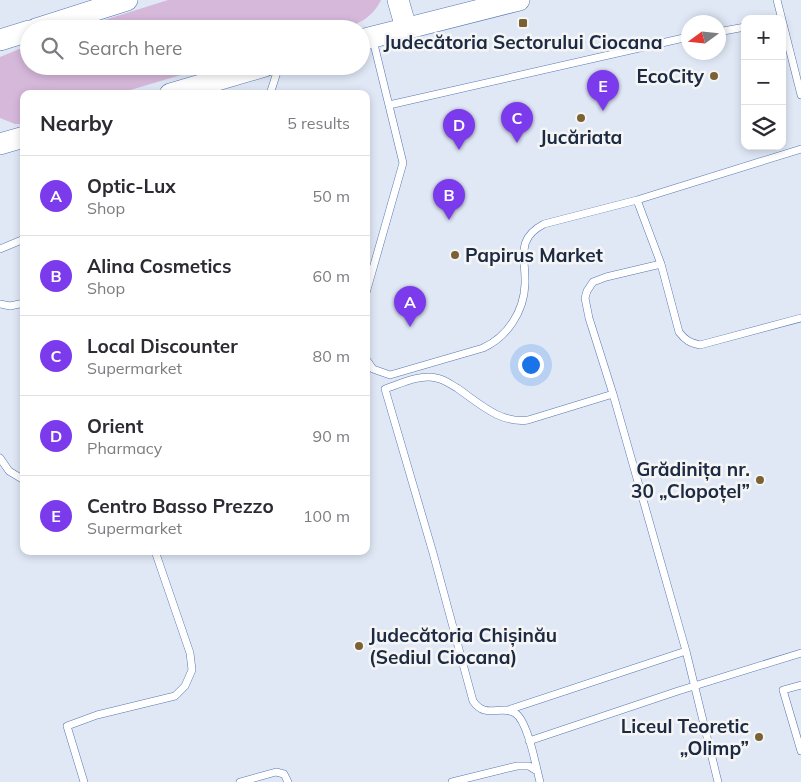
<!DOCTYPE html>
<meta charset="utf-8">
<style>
:root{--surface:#fff;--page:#f2f2f3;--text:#2b2b33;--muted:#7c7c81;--line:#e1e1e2;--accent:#7c3aed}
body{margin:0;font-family:Mulish,sans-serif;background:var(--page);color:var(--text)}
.controls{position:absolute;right:15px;top:15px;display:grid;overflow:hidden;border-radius:10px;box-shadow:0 2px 8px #0003}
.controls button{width:45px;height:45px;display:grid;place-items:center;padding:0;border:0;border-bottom:1px solid var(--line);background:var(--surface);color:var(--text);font:25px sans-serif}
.compass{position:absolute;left:681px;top:15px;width:45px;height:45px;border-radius:50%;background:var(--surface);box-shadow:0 2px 8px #0003;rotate:255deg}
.you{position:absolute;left:530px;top:364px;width:18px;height:18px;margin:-12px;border:4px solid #fff;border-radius:50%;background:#1a73e8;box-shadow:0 0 0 8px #1a73e833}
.badge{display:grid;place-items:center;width:32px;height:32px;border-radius:50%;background:var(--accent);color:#fff;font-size:16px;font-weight:700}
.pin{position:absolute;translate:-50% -41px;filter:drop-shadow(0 1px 2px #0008)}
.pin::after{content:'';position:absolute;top:26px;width:18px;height:15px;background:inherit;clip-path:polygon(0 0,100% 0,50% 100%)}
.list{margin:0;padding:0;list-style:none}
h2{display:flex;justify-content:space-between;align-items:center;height:65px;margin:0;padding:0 20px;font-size:21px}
h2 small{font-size:16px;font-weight:400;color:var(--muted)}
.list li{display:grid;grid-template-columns:32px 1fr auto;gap:15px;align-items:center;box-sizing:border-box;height:80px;padding:0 20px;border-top:1px solid var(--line)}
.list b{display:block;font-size:19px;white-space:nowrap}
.list p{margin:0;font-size:16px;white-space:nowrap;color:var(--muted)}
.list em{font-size:16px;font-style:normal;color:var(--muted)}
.icon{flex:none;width:28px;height:28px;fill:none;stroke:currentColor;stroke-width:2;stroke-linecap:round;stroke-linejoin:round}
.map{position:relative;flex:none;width:801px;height:782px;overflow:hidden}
.search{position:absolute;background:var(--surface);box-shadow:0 2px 8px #0003;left:20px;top:20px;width:350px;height:55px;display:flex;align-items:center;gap:12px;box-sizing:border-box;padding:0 18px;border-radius:28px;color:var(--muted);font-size:19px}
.panel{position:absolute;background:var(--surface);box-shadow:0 2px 8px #0003;left:20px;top:90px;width:350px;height:465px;border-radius:10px}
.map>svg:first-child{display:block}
.green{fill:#d6b8db}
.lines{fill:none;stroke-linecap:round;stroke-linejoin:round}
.service-casing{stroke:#5677b3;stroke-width:8}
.primary-casing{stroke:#5677b3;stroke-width:22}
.service{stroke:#fff;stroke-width:7}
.primary{stroke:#fff;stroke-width:21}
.poi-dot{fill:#7b6233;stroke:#f5f5f5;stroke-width:2}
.labels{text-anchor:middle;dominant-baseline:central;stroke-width:5;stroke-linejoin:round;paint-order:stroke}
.poi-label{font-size:19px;font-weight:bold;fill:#1c2a43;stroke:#f5f5f5;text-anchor:end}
</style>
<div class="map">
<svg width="801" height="782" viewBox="0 0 801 782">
<rect width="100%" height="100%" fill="#e0e8f6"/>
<path class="green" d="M 168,0 L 381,0 C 372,18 359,24 341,29 L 76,29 Z
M 29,45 L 29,66 L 211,66 L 117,94 L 24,94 L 24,124 L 15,124 L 0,118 L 0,57 Z"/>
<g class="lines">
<defs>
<path id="service" d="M 777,0 L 801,95
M 718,32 L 745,27
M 270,94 L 279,66
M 389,105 L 688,37
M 637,200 L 661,264 L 679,332 C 685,340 690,343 700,345 L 801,318
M 0,249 L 24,239
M 661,264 L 606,277 L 593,282 L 587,291 L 585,298 L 589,318 L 613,394 L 686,651 L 718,782
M 366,293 L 403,163 L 373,40
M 0,304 L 10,306 L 24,303
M 366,359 L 373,369 L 390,375 L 483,348 C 507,337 524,312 525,284 C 526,258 515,239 544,224 L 637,200 L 801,149
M 0,458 L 9,471 L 24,480
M 801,685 L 783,690 L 801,751
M 508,710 L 686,651
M 529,741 L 678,691 L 801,653
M 84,782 L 67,726 L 97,715 L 175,696 L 185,686 L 192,670 L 190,653 L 155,551
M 240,782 L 276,772 L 284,774 L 288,782
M 452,782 L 517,766 L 529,766 L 537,771
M 540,782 C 536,767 528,721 515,713 C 500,704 486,720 473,701 L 433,553 L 385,389 C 400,384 420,374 436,378 C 444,379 450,384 457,388 C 479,403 500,424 528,420 L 613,394"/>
<path id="primary" d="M 398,0 L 406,28
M 36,29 L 127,0
M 0,40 L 29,31
M 361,40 L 519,0
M 170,94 L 265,66
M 0,144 L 24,137"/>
</defs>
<use href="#service" class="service-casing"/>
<use href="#primary" class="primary-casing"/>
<use href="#service" class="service"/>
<use href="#primary" class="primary"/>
</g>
<g class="poi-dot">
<rect x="518" y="18" width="10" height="10" rx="2.5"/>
<circle cx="714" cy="76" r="5"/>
<circle cx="581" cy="118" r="5"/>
<circle cx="455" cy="255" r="5"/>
<circle cx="760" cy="480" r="5"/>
<circle cx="359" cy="646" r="5"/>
<circle cx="759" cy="737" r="5"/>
</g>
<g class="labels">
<g class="poi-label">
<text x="523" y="42" text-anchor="middle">Judecătoria Sectorului Ciocana</text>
<text x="704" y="76">EcoCity</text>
<text x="581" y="137" text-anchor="middle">Jucăriata</text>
<text x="465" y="255" text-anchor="start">Papirus Market</text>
<text x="750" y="469">Grădinița nr.<tspan x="750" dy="22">30 „Clopoțel”</tspan></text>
<text x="369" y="635" text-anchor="start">Judecătoria Chișinău<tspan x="369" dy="22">(Sediul Ciocana)</tspan></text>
<text x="749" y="726">Liceul Teoretic<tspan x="749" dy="22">„Olimp”</tspan></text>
</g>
</g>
</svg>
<div class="controls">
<button>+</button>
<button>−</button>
<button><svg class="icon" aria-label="layers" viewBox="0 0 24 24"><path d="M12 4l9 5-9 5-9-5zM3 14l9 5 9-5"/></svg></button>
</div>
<svg class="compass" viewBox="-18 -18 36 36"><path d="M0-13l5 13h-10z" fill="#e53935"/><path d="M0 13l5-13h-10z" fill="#7c7c81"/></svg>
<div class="you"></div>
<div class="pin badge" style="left:410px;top:327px">A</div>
<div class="pin badge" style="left:449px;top:220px">B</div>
<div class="pin badge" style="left:517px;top:143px">C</div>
<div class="pin badge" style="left:459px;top:150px">D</div>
<div class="pin badge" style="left:603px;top:111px">E</div>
<div class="search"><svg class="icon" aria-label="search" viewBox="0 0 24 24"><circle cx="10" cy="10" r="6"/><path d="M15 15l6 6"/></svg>Search here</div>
<section class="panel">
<h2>Nearby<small>5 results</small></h2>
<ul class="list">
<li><span class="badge">A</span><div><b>Optic-Lux</b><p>Shop</p></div><em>50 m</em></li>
<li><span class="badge">B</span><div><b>Alina Cosmetics</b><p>Shop</p></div><em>60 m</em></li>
<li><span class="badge">C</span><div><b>Local Discounter</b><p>Supermarket</p></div><em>80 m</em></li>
<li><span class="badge">D</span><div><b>Orient</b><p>Pharmacy</p></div><em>90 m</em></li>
<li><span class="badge">E</span><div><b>Centro Basso Prezzo</b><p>Supermarket</p></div><em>100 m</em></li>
</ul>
</section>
</div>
